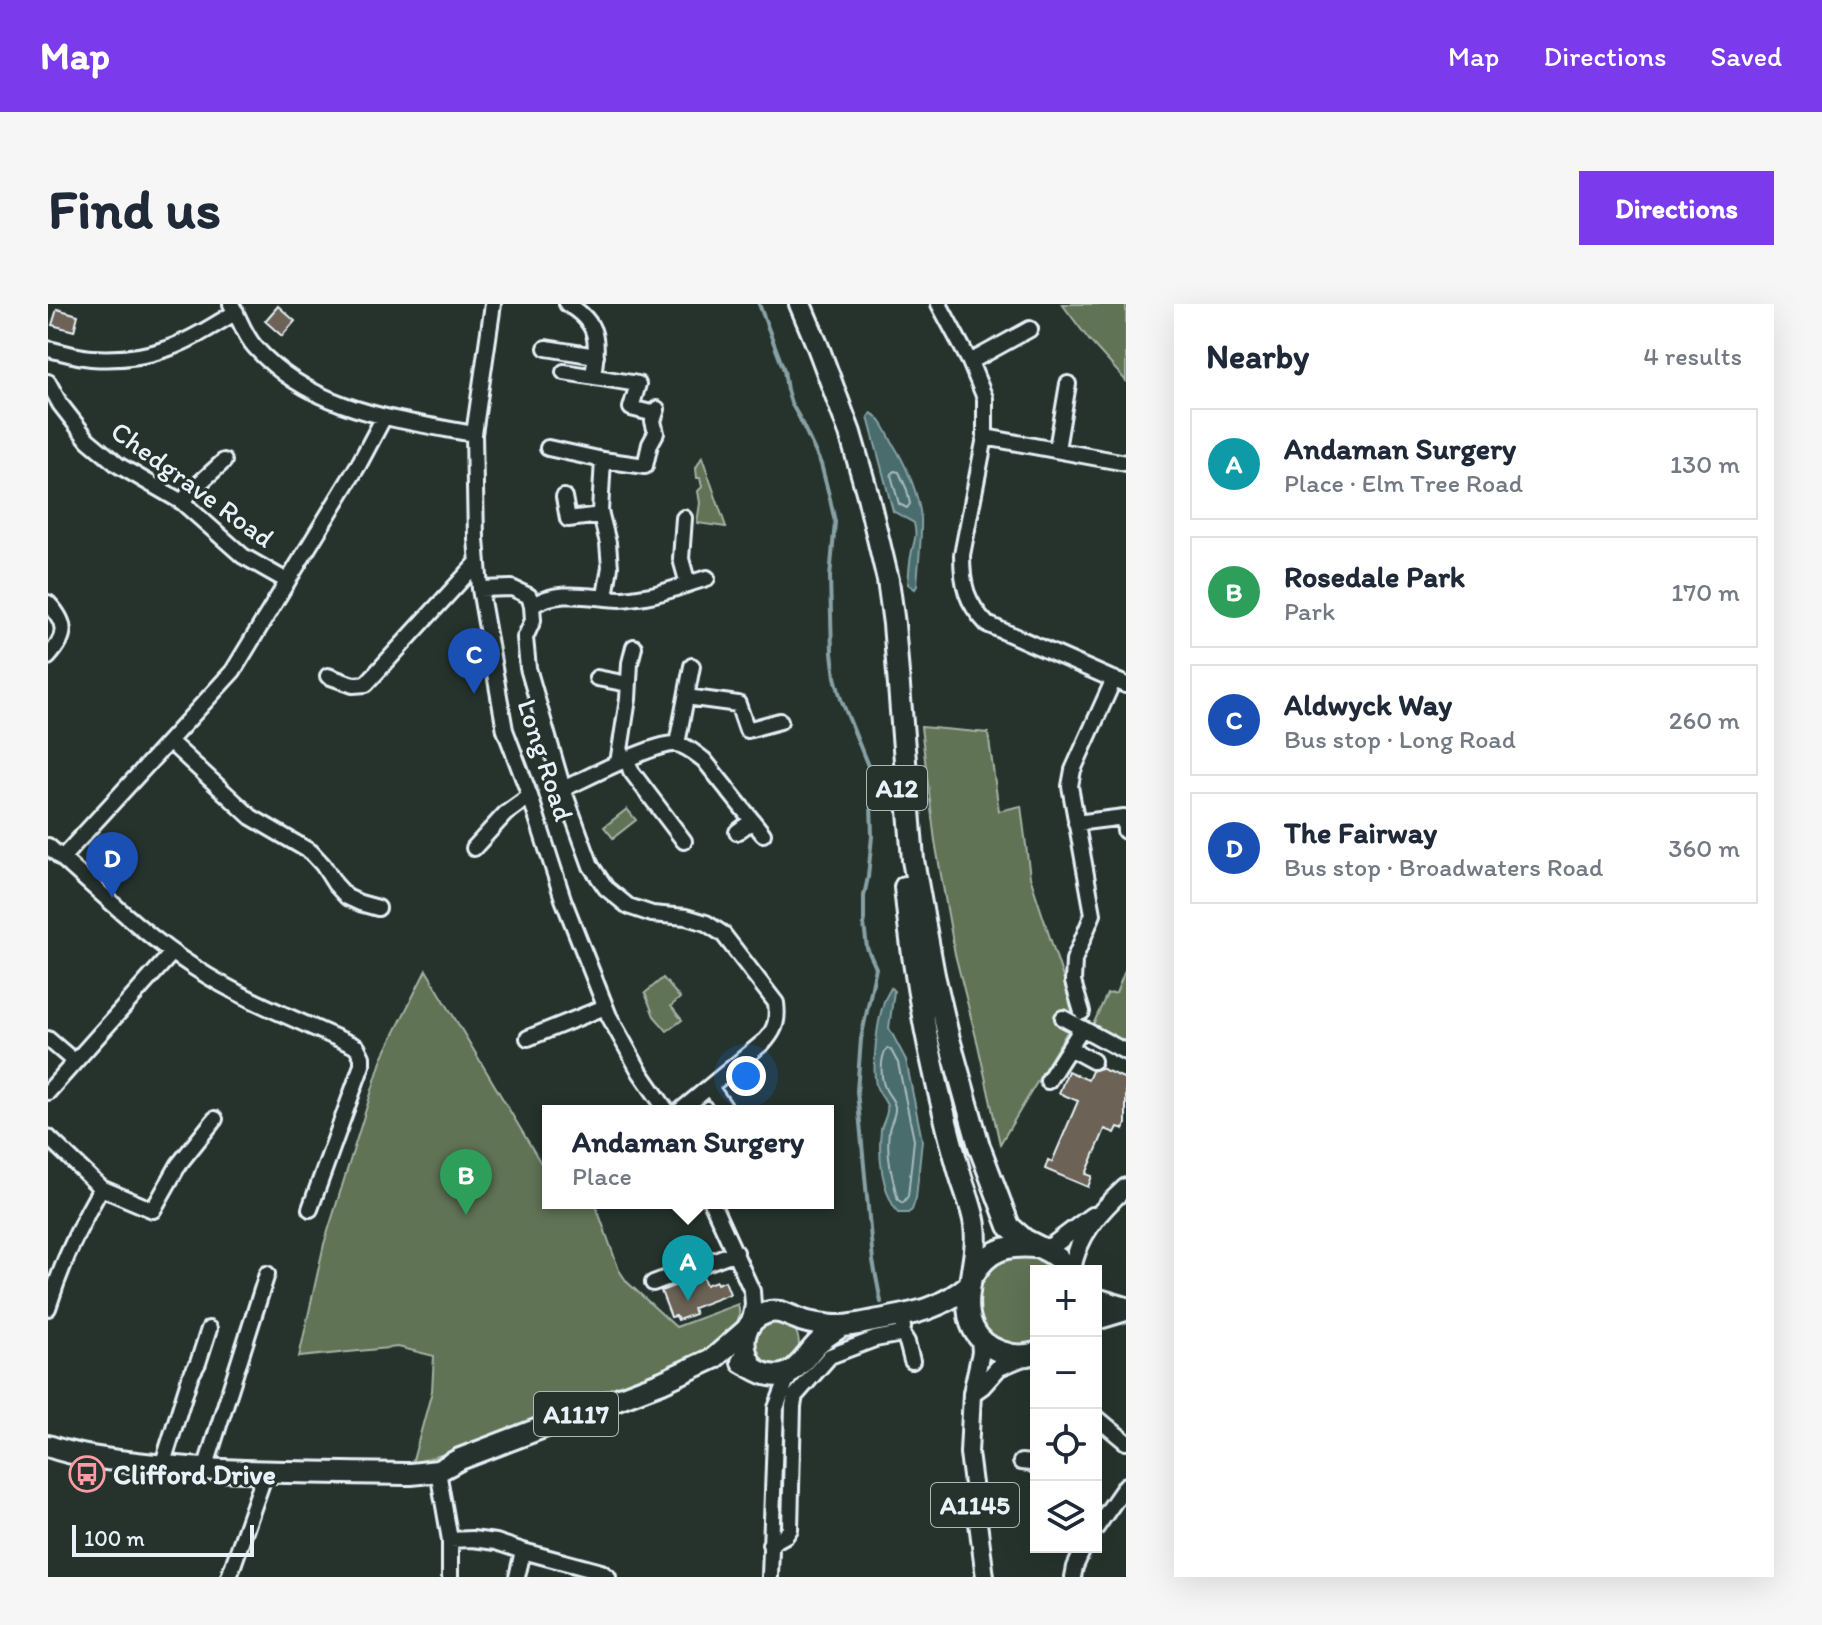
<!DOCTYPE html>
<meta charset="utf-8">
<style>
:root{--surface:#fff;--page:#f6f6f7;--text:#1f2937;--muted:#747a83;--line:#e0e1e3;--accent:#7c3aed}
body{margin:0;font-family:Itim,sans-serif;background:var(--page);color:var(--text)}
.controls{position:absolute;right:24px;bottom:24px;display:grid;overflow:hidden;border-radius:0px;box-shadow:0 8px 32px #0002}
.controls button{width:72px;height:72px;display:grid;place-items:center;padding:0;border:0;border-bottom:2px solid var(--line);background:var(--surface);color:var(--text);font:40px sans-serif}
.scale{position:absolute;left:24px;bottom:20px;width:182px;box-sizing:border-box;padding-left:8px;border:4px solid #e8f1f8;border-top:0;font-size:22px;line-height:28px;white-space:nowrap;color:#e8f1f8;-webkit-text-stroke:6px #26332d;paint-order:stroke}
.you{position:absolute;left:698px;top:772px;width:28px;height:28px;margin:-20px;border:6px solid #fff;border-radius:50%;background:#1a73e8;box-shadow:0 0 0 12px #1a73e833}
.badge{display:grid;place-items:center;width:52px;height:52px;border-radius:50%;background:var(--accent);color:#fff;font-size:26px;font-weight:700}
.pin{position:absolute;translate:-50% -66px;filter:drop-shadow(0 2px 4px #0008)}
.pin::after{content:'';position:absolute;top:42px;width:28px;height:24px;background:inherit;clip-path:polygon(0 0,100% 0,50% 100%)}
.popup{position:absolute;left:494px;top:801px;width:292px;height:104px;box-sizing:border-box;display:grid;place-content:center;border-radius:0px;background:var(--surface);filter:drop-shadow(0 2px 6px #0005);font-size:26px;white-space:nowrap;color:var(--muted)}
.popup b{font-size:30px;color:var(--text)}
.popup::after{content:'';position:absolute;left:50%;top:100%;margin-left:-16px;border:16px solid transparent;border-top-color:var(--surface)}
.list{margin:0;padding:0;list-style:none}
h2{display:flex;justify-content:space-between;align-items:center;height:104px;margin:0;padding:0 32px;font-size:34px}
h2 small{font-size:26px;font-weight:400;color:var(--muted)}
.list li{display:grid;grid-template-columns:52px 1fr auto;gap:24px;align-items:center;box-sizing:border-box;height:112px;margin:0 16px 16px;padding:0 16px;border:2px solid var(--line);border-radius:0px}
.list b{display:block;font-size:30px;white-space:nowrap}
.list p{margin:0;font-size:26px;white-space:nowrap;color:var(--muted)}
.list em{font-size:26px;font-style:normal;color:var(--muted)}
.icon{flex:none;width:44px;height:44px;fill:none;stroke:currentColor;stroke-width:2;stroke-linecap:round;stroke-linejoin:round}
.map{position:relative;flex:none;width:1078px;height:1273px;overflow:hidden;border-radius:0px}
header{display:flex;align-items:center;gap:48px;box-sizing:border-box;height:112px;padding:0 40px;background:var(--accent);color:#fff}
header strong{font-size:38px}
nav{display:flex;gap:44px;margin-inline-start:auto;font-size:28px}
.intro{display:flex;align-items:center;justify-content:space-between;box-sizing:border-box;height:192px;padding:0 48px}
h1{margin:0;font-size:56px}
.button{padding:20px 36px;border-radius:0px;background:var(--accent);color:#fff;font-size:28px;font-weight:700}
main{display:flex;gap:48px;padding:0 48px}
aside{flex:1;background:var(--surface);border-radius:0px;box-shadow:0 8px 32px #0002}
.map>svg:first-child{display:block}
.green{fill:#607355;stroke:#a4b2a6;stroke-width:2}
.water{fill:#486c6d;stroke:#88a1a5;stroke-width:2}
.lines{fill:none;stroke-linecap:round;stroke-linejoin:round}
.shore{stroke:#a8bcc0;stroke-width:2}
.stream{stroke:#88a1a5;stroke-width:4}
.building{fill:#6c6256;stroke:#e8f1f8;stroke-width:2}
.minor-casing{stroke:#e8f1f8;stroke-width:20}
.major-casing{stroke:#e8f1f8;stroke-width:22}
.highway-casing{stroke:#e8f1f8;stroke-width:26}
.minor{stroke:#26332d;stroke-width:14}
.major{stroke:#26332d;stroke-width:16}
.highway{stroke:#26332d;stroke-width:20}
.labels{text-anchor:middle;dominant-baseline:central;stroke-width:6;stroke-linejoin:round;paint-order:stroke}
.shield{fill:#26332d;stroke:#aeb8bb;stroke-width:2}
.shield-label{font-size:26px;font-weight:bold;fill:#e8f1f8}
.street-label{font-size:28px;fill:#e8f1f8;stroke:#26332d}
.poi-label{font-size:28px;font-weight:bold;fill:#e8f1f8;stroke:#26332d;text-anchor:start}
</style>
<header>
<strong>Map</strong>
<nav><a>Map</a><a>Directions</a><a>Saved</a></nav>
</header>
<div class="intro"><h1>Find us</h1><a class="button">Directions</a></div>
<main>
<div class="map">
<svg width="1078" height="1273" viewBox="0 0 1078 1273">
<rect width="100%" height="100%" fill="#26332d"/>
<filter id="ink" filterUnits="userSpaceOnUse"><feTurbulence type="fractalNoise" baseFrequency=".0125" numOctaves="2"/><feDisplacementMap in="SourceGraphic" scale="16" xChannelSelector="R" yChannelSelector="G"/><feConvolveMatrix kernelMatrix="1 2 1 2 8 2 1 2 1" color-interpolation-filters="sRGB"/></filter>
<g filter="url(#ink)">
<path class="green" d="M 1014,0 L 1078,0 L 1078,77 L 1042,37 Z
M 654,153 L 678,223 L 649,219 L 652,199 L 650,187 L 654,183 L 652,174 L 649,174 L 648,164 Z
M 873,423 L 940,429 L 951,507 L 973,502 L 982,573 L 1028,713 L 952,840 L 930,741 L 907,650 L 887,537 Z
M 579,505 L 588,516 L 565,534 L 556,523 Z
M 1078,664 L 1078,743 L 1043,725 L 1059,690 L 1068,689 Z
M 378,666 L 500,871 L 500,899 L 547,899 L 571,966 L 579,978 L 628,1023 L 690,1000 C 697,1024 672,1036 656,1049 L 406,1147 L 364,1160 L 384,1087 L 386,1052 L 350,1043 L 251,1053 L 276,940 L 334,754 Z
M 615,674 L 632,694 L 623,702 L 634,716 L 619,727 L 606,712 L 597,689 Z
M 960,952 L 992,953 L 1010,967 L 988,967 L 988,1042 C 977,1043 967,1045 957,1041 C 930,1030 919,995 935,971 C 941,962 950,957 960,952 Z
M 726,1015 C 746,1019 752,1027 751,1047 L 735,1064 L 712,1059 L 704,1050 L 706,1027 Z"/>
<path class="water" d="M 823,109 C 833,114 839,128 844,138 C 858,161 870,187 873,214 C 874,236 870,260 869,282 L 867,285 L 860,280 C 861,271 861,262 863,252 C 865,238 870,235 866,219 L 845,207 L 820,113 Z
M 843,684 L 846,687 L 841,724 L 858,756 L 874,836 L 868,894 L 864,906 L 860,909 L 850,909 C 834,887 830,853 833,826 C 834,819 841,810 839,802 C 837,795 830,789 828,781 C 824,761 829,720 835,701 C 836,695 840,690 843,684 Z"/>
<g class="lines">
<path class="shore" d="M 846,167 L 851,168 L 859,186 L 862,200 L 859,204 L 851,200 L 843,171 Z
M 839,744 L 843,746 L 850,759 L 866,836 L 860,892 L 855,899 L 850,896 C 844,873 838,851 841,827 C 842,819 848,812 847,803 C 846,796 841,792 838,786 C 832,775 832,754 839,744 Z"/>
<path class="stream" d="M 711,0 L 736,66 L 739,86 L 743,99 L 751,113 L 773,160 L 782,195 L 787,218 L 782,273 L 784,349 L 787,373 L 793,395 L 822,467 L 824,532 L 820,573 L 816,592 L 816,620 L 819,644 L 828,664 L 813,735 L 809,787 L 825,957 L 833,998"/>
</g>
<path class="building" d="M 230,2 L 247,17 L 234,32 L 217,17 Z
M 9,5 L 30,11 L 26,27 L 4,21 Z
M 1052,764 L 1078,775 L 1078,820 L 1076,825 L 1070,823 L 1067,829 L 1057,825 L 1038,870 L 1044,872 L 1040,883 L 997,865 L 1000,856 L 1004,858 L 1030,797 L 1011,789 L 1020,767 L 1040,776 L 1044,767 Z
M 654,971 L 658,981 L 668,977 L 669,980 L 677,977 L 682,990 L 645,1004 L 647,1010 L 630,1016 L 628,1012 L 623,1013 L 613,987 Z"/>
<g class="lines">
<defs>
<path id="minor" d="M 183,0 C 191,13 196,31 207,43 C 264,107 346,115 426,130
M 445,0 L 426,130 L 428,235 L 432,285 L 457,426 L 482,492 L 515,595 L 561,712 L 592,768 L 619,807
M 519,0 C 552,19 550,38 545,72
M 891,0 L 922,58 L 937,94 L 937,133 L 914,251 C 914,281 918,298 939,320 L 1078,381
M 498,44 L 548,52
M 0,45 C 14,48 29,53 43,54 C 106,58 136,40 188,8
M 922,58 L 982,25
M 516,68 L 590,80 L 583,104 L 599,108
M 0,78 L 12,100 L 40,136 L 70,161 L 134,198 L 195,252 L 239,277
M 937,133 L 1078,159
M 500,144 L 555,156 L 552,207 L 560,239 L 562,263 L 557,292
M 1009,145 L 1020,80
M 555,156 L 597,162 L 602,140 L 608,129 L 605,117 L 609,105
M 516,193 L 520,215 L 553,211
M 134,198 L 142,188 L 176,157
M 636,214 L 633,255 L 640,280
M 432,285 L 464,284 L 481,292 L 484,302 L 485,316 L 477,334 L 480,364 L 515,485 L 543,562 L 558,584 L 580,602 L 604,610 L 638,613 L 658,619 L 675,630 L 728,699 C 730,715 728,724 718,736 L 632,807
M 0,299 C 20,320 19,332 0,353
M 484,302 C 509,284 544,294 572,295 C 580,295 589,293 597,292 C 619,289 638,280 659,274
M 280,372 L 305,381 L 318,380 L 429,259
M 549,374 L 580,380
M 638,393 L 690,400 L 699,426 L 732,417
M 121,437 L 203,513 L 263,548 L 275,561 L 287,580 L 299,593 L 312,599 L 330,604
M 629,440 L 644,362
M 579,455 L 583,467 L 636,537
M 570,459 L 580,395 L 582,359 L 586,343
M 515,485 C 537,475 607,438 628,440 C 638,441 648,450 656,456 L 715,530
M 1028,519 L 1076,513 L 1077,527
M 689,528 L 704,517
M 0,542 C 48,584 94,630 147,664 C 197,697 255,718 309,743 L 314,753 L 314,761 L 262,905
M 426,544 L 457,510 L 482,492
M 14,554 L 185,367 L 311,160 L 336,113
M 1034,708 L 1025,678 L 1026,656 L 1045,610 L 1022,482 L 1025,466 L 1066,375
M 1015,714 L 1078,748
M 480,734 L 557,703
M 0,735 L 27,758
M 1021,744 L 1045,757
M 1000,777 L 1034,724
M 662,783 L 679,807
M 0,788 L 124,649
M 0,833 L 53,884 L 105,906 L 131,860 L 167,815
M 664,899 L 704,987 L 705,1001 L 701,1021
M 605,979 L 688,948
M 0,1004 C 13,962 31,922 53,884
M 855,1023 L 854,1030 L 859,1038 L 864,1057
M 1048,1113 L 1078,1138
M 973,1158 L 983,1159 L 988,1162
M 114,1162 L 142,1073 L 150,1059 L 161,1025
M 157,1165 L 219,970
M 390,1167 L 402,1236 L 402,1273
M 1048,1224 L 1078,1181
M 402,1236 L 424,1235 L 448,1238 L 475,1247 L 553,1268 L 560,1273
M 722,1240 L 738,1231 L 742,1225 L 745,1102 L 747,1092 L 782,1052 L 827,1035 L 854,1030
M 181,1273 L 218,1167
M 469,1273 L 475,1247
M 722,1273 L 728,1104 L 738,1078 L 748,1065
M 1025,1273 L 1027,1263 L 1036,1243"/>
<path id="major" d="M 993,944 L 1004,942 L 1044,912
M 1024,967 C 1029,931 1053,906 1078,883
M 932,1034 L 933,1048 L 924,1089 L 921,1149 L 937,1273
M 924,1089 L 934,1082 L 951,1063 L 975,1053"/>
<path id="highway" d="M 752,0 L 770,43 L 802,129 L 819,188 L 840,276 L 846,320 L 865,556 L 886,671 L 901,735 L 931,842 L 961,922 L 977,936 L 1001,948 L 1011,955 L 1020,967
M 857,583 C 864,658 877,732 895,805 C 900,827 906,849 912,870 C 917,887 925,905 927,922 C 932,957 911,994 925,1024 C 936,1047 966,1056 988,1049
M 926,970 C 941,945 959,941 987,943
M 1048,995 L 1078,1004
M 1048,1015 L 1078,1006
M 694,1058 C 703,1062 712,1070 722,1071 C 747,1076 756,1052 771,1038 C 777,1033 785,1028 792,1023
M 706,1064 C 691,1045 693,1017 718,1009 C 730,1005 737,1010 748,1014 C 756,1018 768,1020 778,1021 C 794,1024 810,1020 826,1017 C 864,1010 892,1006 922,980
M 0,1142 C 31,1153 64,1156 97,1160 C 185,1170 274,1168 363,1170 L 390,1167 L 412,1155 L 614,1078 L 666,1054 L 698,1026"/>
</defs>
<use href="#minor" class="minor-casing"/>
<use href="#major" class="major-casing"/>
<use href="#highway" class="highway-casing"/>
<use href="#minor" class="minor"/>
<use href="#major" class="major"/>
<use href="#highway" class="highway"/>
</g>
</g>
<defs>
<symbol id="bus-ring" viewBox="-11 -11 22 22"><circle r="9.5" fill="#26332d" stroke="#ff9aa2" stroke-width="1.5"/><path d="M-5-6H5V4H4V6H2V4H-2V6H-4V4H-5ZM-3.5-4V0h7V-4ZM-3.5 1.2v1.5H-2V1.2ZM2 1.2v1.5H3.5V1.2Z" fill="#ff9aa2"/></symbol>
</defs>
<g fill-rule="evenodd">
<use href="#bus-ring" x="19" y="1150" width="40" height="40"/>
</g>
<g class="labels">
<g class="shield">
<rect x="819" y="462" width="60" height="44" rx="6"/>
<rect x="486" y="1088" width="84" height="44" rx="6"/>
<rect x="883" y="1179" width="88" height="44" rx="6"/>
</g>
<g class="shield-label">
<text x="849" y="484">A12</text>
<text x="528" y="1110">A1117</text>
<text x="927" y="1201">A1145</text>
</g>
<g class="street-label">
<text transform="translate(145 180) rotate(36)">Chedgrave Road</text>
<text transform="translate(498 456) rotate(72)">Long Road</text>
</g>
<g class="poi-label">
<text x="65" y="1170">Clifford Drive</text>
</g>
</g>
</svg>
<div class="controls">
<button>+</button>
<button>−</button>
<button><svg class="icon" aria-label="locate" viewBox="0 0 24 24"><circle cx="12" cy="12" r="6"/><path d="M12 2v4M12 18v4M2 12h4M18 12h4"/></svg></button>
<button><svg class="icon" aria-label="layers" viewBox="0 0 24 24"><path d="M12 4l9 5-9 5-9-5zM3 14l9 5 9-5"/></svg></button>
</div>
<div class="scale">100 m</div>
<div class="you"></div>
<div class="pin badge" style="left:640px;top:997px;background:#0f9aa8">A</div>
<div class="popup"><b>Andaman Surgery</b>Place</div>
<div class="pin badge" style="left:418px;top:911px;background:#2e9e5b">B</div>
<div class="pin badge" style="left:426px;top:390px;background:#1a4fb4">C</div>
<div class="pin badge" style="left:64px;top:594px;background:#1a4fb4">D</div>
</div>
<aside>
<h2>Nearby<small>4 results</small></h2>
<ul class="list">
<li><span class="badge" style="background:#0f9aa8">A</span><div><b>Andaman Surgery</b><p>Place · Elm Tree Road</p></div><em>130 m</em></li>
<li><span class="badge" style="background:#2e9e5b">B</span><div><b>Rosedale Park</b><p>Park</p></div><em>170 m</em></li>
<li><span class="badge" style="background:#1a4fb4">C</span><div><b>Aldwyck Way</b><p>Bus stop · Long Road</p></div><em>260 m</em></li>
<li><span class="badge" style="background:#1a4fb4">D</span><div><b>The Fairway</b><p>Bus stop · Broadwaters Road</p></div><em>360 m</em></li>
</ul>
</aside>
</main>
